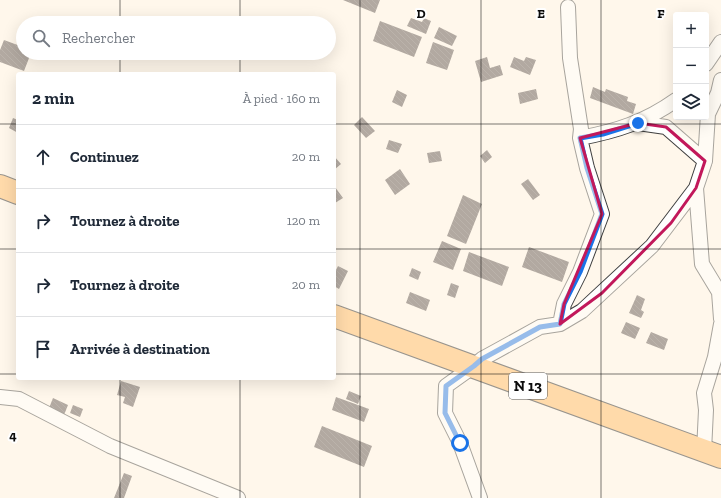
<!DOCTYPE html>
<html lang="fr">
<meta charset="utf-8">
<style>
:root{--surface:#fff;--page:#f6f6f7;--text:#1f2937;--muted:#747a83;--line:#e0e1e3}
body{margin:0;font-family:"Zilla Slab",serif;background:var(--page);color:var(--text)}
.controls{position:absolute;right:12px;top:12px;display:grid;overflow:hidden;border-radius:4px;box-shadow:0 4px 16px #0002}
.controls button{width:36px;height:36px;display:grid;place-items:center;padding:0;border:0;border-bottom:1px solid var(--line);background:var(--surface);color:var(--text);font:20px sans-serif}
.stop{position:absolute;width:12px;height:12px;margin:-9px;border:3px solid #1a73e8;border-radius:50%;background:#fff}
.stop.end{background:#1a73e8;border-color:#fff;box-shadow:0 1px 4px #0008}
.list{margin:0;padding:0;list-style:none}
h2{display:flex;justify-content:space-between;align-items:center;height:52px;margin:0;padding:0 16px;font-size:17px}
h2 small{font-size:13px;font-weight:400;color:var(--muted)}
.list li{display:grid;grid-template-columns:26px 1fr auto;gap:12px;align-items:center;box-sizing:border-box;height:64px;padding:0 16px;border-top:1px solid var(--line)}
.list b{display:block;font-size:15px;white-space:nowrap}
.list em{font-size:13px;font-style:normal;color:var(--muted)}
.icon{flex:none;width:22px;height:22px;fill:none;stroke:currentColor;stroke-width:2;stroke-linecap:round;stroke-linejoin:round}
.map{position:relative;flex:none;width:721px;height:498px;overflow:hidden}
.search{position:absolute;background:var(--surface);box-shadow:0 4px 16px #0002;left:16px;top:16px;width:320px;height:44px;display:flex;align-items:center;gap:10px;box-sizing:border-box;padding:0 14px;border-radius:22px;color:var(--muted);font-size:15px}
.panel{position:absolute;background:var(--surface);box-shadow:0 4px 16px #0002;left:16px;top:72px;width:320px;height:308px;border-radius:4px}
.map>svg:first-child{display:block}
.building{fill:url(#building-back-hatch)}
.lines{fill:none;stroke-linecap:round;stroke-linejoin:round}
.minor-casing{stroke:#3f3f3f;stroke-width:16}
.primary-casing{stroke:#1d1d1d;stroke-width:24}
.minor{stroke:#fff;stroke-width:14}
.primary{stroke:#ffb55b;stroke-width:22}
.route{stroke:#1a73e8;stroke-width:5}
.marked{fill:none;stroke:#c2185b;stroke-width:3;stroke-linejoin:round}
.grid{fill:none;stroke:#0c0c0c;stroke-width:1;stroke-opacity:0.55}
.labels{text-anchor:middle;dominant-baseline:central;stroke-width:4;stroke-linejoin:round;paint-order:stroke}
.shield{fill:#fff;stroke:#555;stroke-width:1}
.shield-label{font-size:15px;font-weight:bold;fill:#0c0c0c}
.grid-label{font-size:13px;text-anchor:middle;font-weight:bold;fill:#0c0c0c;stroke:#fff;stroke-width:4;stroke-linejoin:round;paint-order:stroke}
</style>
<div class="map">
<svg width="721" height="498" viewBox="0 0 721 498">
<defs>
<pattern id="building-back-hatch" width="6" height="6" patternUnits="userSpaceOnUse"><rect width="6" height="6" fill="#554a47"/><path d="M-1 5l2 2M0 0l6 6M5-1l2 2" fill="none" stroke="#68605d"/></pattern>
</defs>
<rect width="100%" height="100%" fill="#fff7eb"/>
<path class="building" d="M 343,0 L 380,0 L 375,13 Z
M 411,18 L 422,22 L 424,18 L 431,21 L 426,34 L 407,26 Z
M 380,21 L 422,37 L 414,57 L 373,41 Z
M 439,27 L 457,36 L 452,46 L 434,38 Z
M 4,40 L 23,47 L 23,53 L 31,53 L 24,71 L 0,62 L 0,50 Z
M 433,42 L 454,50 L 447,70 L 426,63 Z
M 487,57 L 490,68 L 500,65 L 503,75 L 481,82 L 475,61 Z
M 514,57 L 524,61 L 526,57 L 536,60 L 530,75 L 510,67 Z
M 593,87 L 605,92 L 606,89 L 628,97 L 627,101 L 636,104 L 633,114 L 590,98 Z
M 536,89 L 538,99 L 520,104 L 518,93 Z
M 397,90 L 407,95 L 402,107 L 392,102 Z
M 362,117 L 375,131 L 366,138 L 354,125 Z
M 13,118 L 18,120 L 18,133 L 9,128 Z
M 389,140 L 402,144 L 398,153 L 386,149 Z
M 487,150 L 492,157 L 485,163 L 480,156 Z
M 440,151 L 442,161 L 429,163 L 427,153 Z
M 334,156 L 341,164 L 334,170 Z
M 400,169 L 410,184 L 395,195 L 385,180 Z
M 528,179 L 540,195 L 533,200 L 521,184 Z
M 335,187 L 343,198 L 335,203 L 334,188 Z
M 463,195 L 482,204 L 466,244 L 447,236 Z
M 442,241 L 461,249 L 453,270 L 433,262 Z
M 529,247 L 569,262 L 562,282 L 522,267 Z
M 469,252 L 509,267 L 502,286 L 463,271 Z
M 338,266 L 348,271 L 339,289 L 334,286 L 334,274 Z
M 412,268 L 421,272 L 418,280 L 409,276 Z
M 451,283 L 459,286 L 455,298 L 447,295 Z
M 410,292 L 430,300 L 426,311 L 406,303 Z
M 637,295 L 645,299 L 641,310 L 644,312 L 641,318 L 629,313 Z
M 626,322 L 640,328 L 635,339 L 621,333 Z
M 651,332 L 668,339 L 664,350 L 646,343 Z
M 121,381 L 140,387 L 133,407 L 123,403 L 125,397 L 117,395 Z
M 349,391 L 361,396 L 358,404 L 346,399 Z
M 336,397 L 369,409 L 364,422 L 332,410 Z
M 53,398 L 68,405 L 64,415 L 49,408 Z
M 73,405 L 83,409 L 80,417 L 70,413 Z
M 322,426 L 372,446 L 364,467 L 314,447 Z
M 124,473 L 132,476 L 124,498 L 114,498 Z"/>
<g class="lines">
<defs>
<path id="minor" d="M 706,64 L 721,42
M 638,123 L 666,127 L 705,161
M 580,138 C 617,131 645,122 676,100
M 696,188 L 702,264 L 719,292 L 721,319
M 560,324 L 564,304 L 580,272 L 602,214 L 587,168 L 580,138 L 581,129 L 570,58 L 568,7
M 0,397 L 19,399 L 110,446 L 238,498
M 704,451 L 706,410 L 704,393 L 715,357 L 721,324
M 480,498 L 460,443 L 445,413 L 446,386 L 474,366 L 482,359 L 540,327 L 560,324 L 582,311 L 652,246 L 696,188 L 705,161 L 708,114 L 718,93 L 721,80"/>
<path id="primary" d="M 0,186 L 18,193
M 334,316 L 721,457"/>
</defs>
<use href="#minor" class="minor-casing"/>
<use href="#primary" class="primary-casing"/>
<use href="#minor" class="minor"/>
<use href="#primary" class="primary"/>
</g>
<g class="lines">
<path class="route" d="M 460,443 L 445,413 L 446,386 L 474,366 L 482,359 L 540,327 L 560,324 L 564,304 L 580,272 L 602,214 L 587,168 L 580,138 L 603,134 L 638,123"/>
</g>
<path d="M0 0H721V498H0ZM 638,123 L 666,127 L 705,161 L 696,188 L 671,223 L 602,293 L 560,324 L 564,304 L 602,214 L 580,138 Z" fill="#fff7eb" fill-opacity=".55" fill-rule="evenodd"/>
<path class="marked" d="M 638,123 L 666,127 L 705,161 L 696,188 L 671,223 L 602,293 L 560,324 L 564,304 L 602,214 L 580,138 Z"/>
<path class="grid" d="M 120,0 L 120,23M 240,0 L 240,23M 360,0 L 360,498M 481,0 L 481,498M 601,0 L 601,498M 120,53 L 120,74M 240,53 L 240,74M 0,124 L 18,124M 334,124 L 721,124M 0,249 L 18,249M 334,249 L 721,249M 0,374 L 18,374M 334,374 L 721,374M 120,378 L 120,498M 240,378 L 240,498"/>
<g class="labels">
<rect class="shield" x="509" y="373" width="38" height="26" rx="3"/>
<g class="shield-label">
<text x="528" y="386">N 13</text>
</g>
</g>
<g class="grid-label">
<text x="421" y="18">D</text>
<text x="541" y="18">E</text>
<text x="661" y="18">F</text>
<text x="13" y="440">4</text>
</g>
</svg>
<div class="controls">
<button>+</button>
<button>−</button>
<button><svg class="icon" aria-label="layers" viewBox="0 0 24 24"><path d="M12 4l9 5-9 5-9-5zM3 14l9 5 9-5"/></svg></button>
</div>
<div class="stop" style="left:460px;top:443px"></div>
<div class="stop end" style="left:638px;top:123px"></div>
<div class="search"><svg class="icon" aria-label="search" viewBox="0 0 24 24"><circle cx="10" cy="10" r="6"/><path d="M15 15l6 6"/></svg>Rechercher</div>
<section class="panel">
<h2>2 min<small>À pied · 160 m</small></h2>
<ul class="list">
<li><svg class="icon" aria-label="ahead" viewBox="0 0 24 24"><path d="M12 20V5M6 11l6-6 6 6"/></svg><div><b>Continuez</b></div><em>20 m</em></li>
<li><svg class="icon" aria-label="right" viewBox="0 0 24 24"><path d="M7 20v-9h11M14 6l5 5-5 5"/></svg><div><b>Tournez à droite</b></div><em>120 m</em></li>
<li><svg class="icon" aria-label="right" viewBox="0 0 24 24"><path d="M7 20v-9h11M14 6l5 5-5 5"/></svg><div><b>Tournez à droite</b></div><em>20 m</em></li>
<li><svg class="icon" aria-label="arrive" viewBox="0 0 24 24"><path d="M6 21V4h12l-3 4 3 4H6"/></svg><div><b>Arrivée à destination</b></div></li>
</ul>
</section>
</div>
